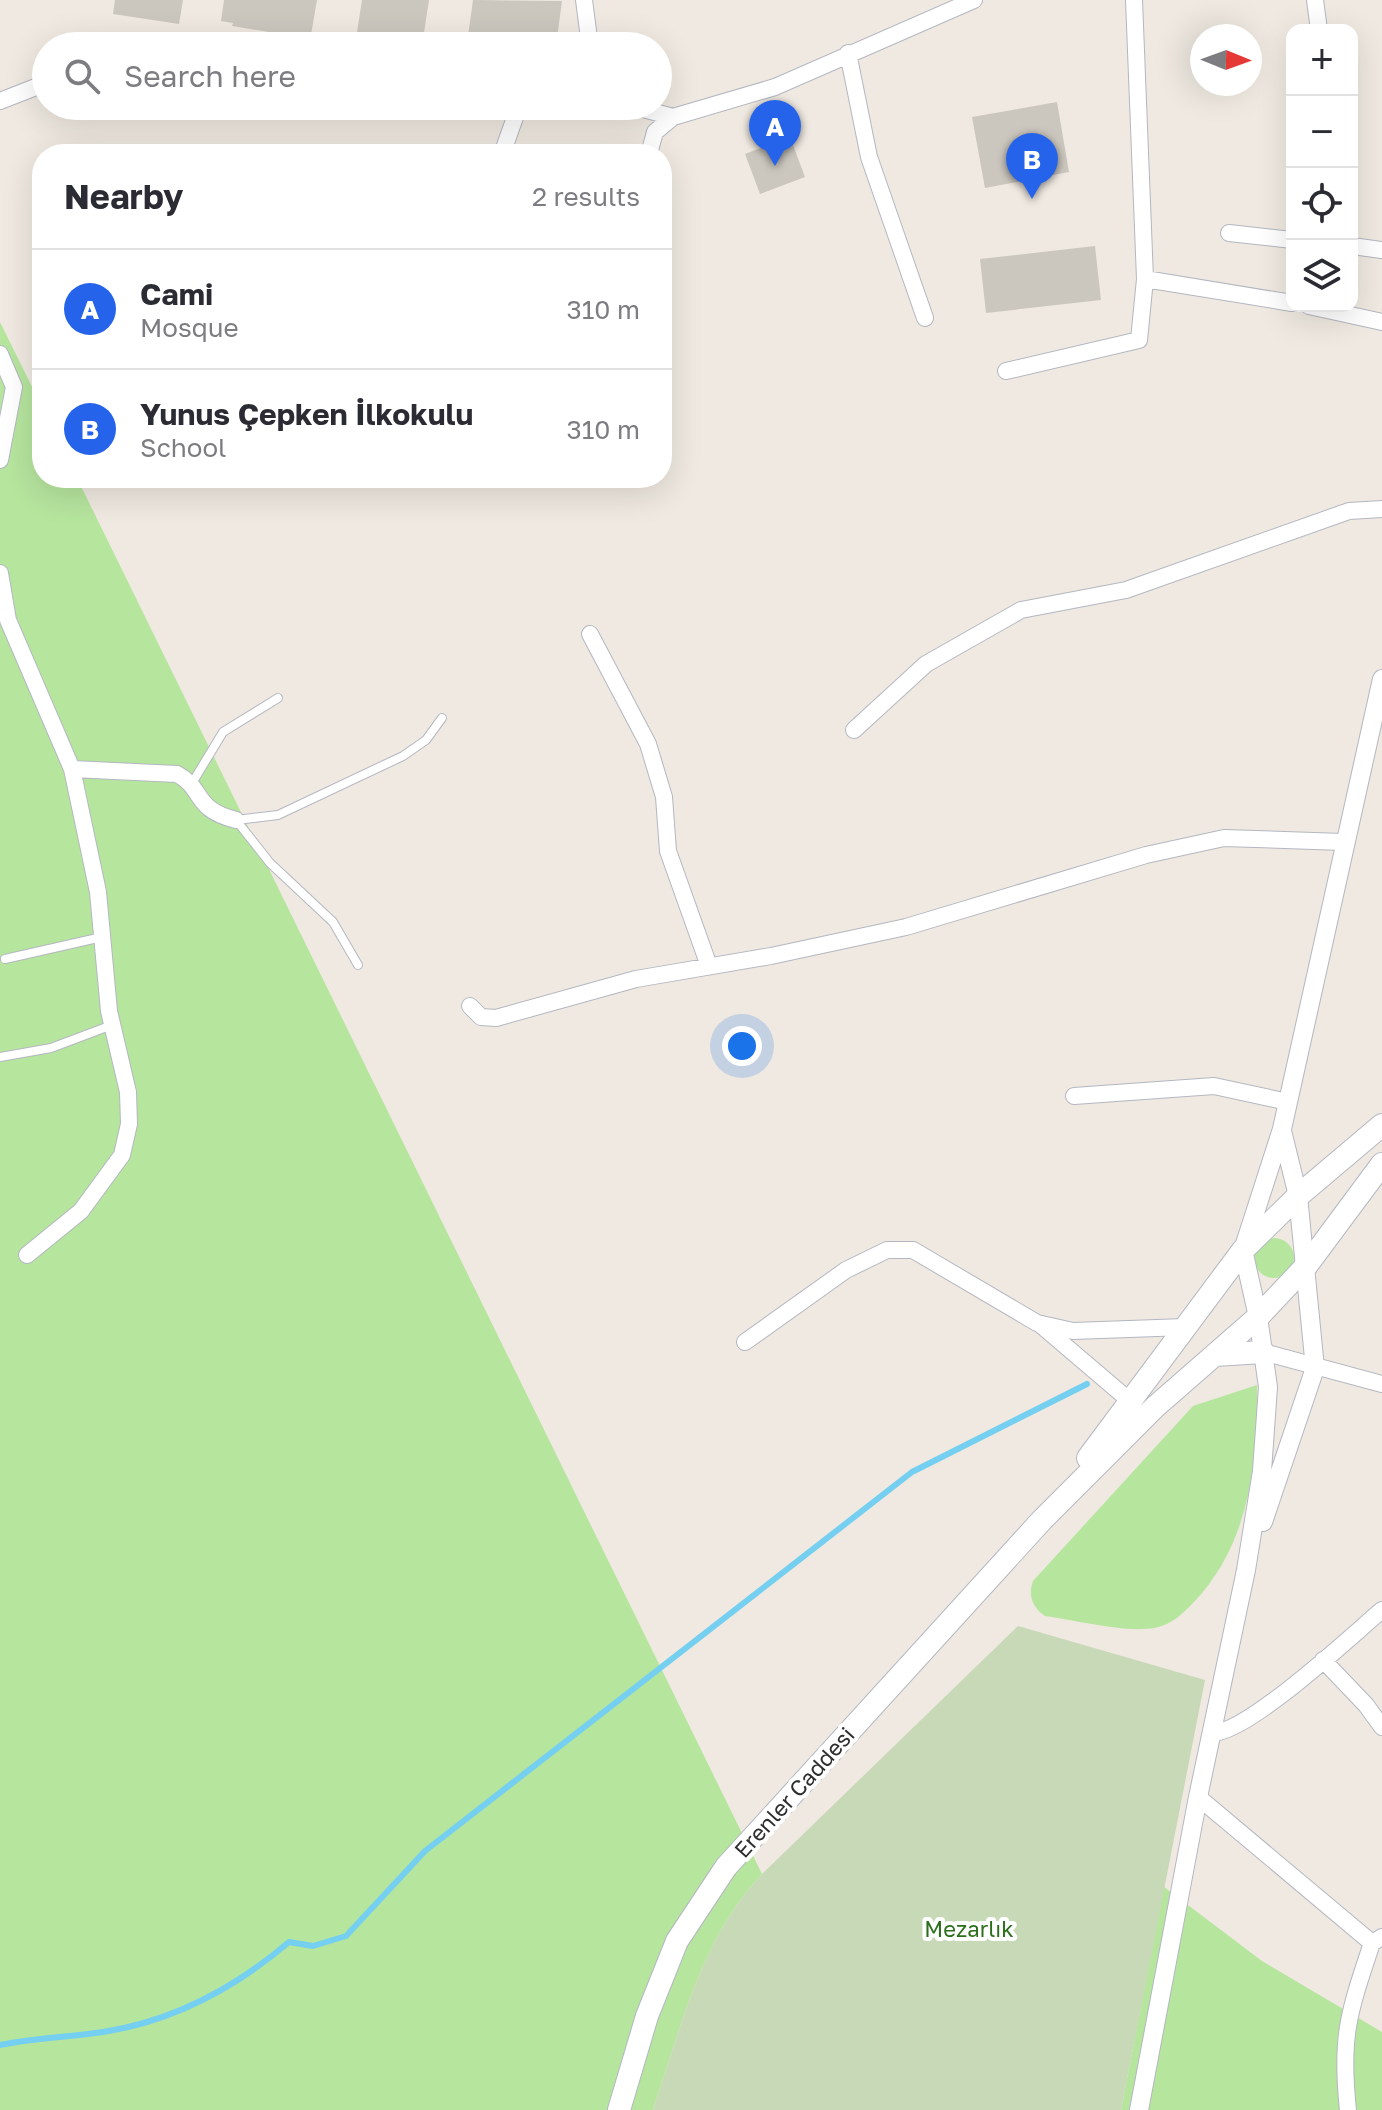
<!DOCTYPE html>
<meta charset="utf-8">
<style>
:root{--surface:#fff;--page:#f2f2f3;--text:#2b2b33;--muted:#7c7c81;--line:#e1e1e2;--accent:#2563eb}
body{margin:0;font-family:"Golos Text",sans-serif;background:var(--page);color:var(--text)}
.controls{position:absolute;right:24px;top:24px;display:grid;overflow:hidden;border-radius:16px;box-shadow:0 8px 32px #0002}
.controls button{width:72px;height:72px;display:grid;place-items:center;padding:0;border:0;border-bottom:2px solid var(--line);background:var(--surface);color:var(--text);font:40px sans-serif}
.compass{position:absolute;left:1190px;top:24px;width:72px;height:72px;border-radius:50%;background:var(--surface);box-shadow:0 8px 32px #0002;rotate:91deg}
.you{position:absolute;left:742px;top:1046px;width:28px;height:28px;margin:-20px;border:6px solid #fff;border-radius:50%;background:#1a73e8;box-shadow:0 0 0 12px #1a73e833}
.badge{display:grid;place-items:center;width:52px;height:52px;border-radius:50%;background:var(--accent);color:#fff;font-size:26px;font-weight:700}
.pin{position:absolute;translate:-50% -66px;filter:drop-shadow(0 2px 4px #0008)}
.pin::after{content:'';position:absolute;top:42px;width:28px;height:24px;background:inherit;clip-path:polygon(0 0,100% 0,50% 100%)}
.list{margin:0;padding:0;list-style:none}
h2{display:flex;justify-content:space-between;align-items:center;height:104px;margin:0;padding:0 32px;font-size:34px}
h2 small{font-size:26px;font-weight:400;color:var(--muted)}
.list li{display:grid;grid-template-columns:52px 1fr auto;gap:24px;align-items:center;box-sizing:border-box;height:120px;padding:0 32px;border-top:2px solid var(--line)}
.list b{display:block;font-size:30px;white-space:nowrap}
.list p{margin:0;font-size:26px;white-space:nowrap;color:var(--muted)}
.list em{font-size:26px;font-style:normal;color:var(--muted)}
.icon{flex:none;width:44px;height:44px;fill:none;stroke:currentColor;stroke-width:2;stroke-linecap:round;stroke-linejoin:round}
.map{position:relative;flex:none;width:1382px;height:2110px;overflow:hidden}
.search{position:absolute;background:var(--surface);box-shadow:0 8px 32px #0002;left:32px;top:32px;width:640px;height:88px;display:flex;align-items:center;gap:20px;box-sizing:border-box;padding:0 28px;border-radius:44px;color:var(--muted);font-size:30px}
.panel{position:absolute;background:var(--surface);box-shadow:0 8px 32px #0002;left:32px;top:144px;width:640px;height:344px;border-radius:32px}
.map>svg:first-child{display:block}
.green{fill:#b6e59e}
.cemetery{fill:#c8d9b8}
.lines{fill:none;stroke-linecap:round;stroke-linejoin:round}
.stream{stroke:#75cff0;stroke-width:6}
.building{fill:#cbc7bf}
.service-casing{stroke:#b4b7c1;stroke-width:10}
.minor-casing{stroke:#b4b7c1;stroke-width:18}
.tertiary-casing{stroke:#b4b7c1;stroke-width:20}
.secondary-casing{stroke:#b4b7c1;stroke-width:24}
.service{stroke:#fff;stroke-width:8}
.minor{stroke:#fff;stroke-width:16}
.tertiary{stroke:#fff;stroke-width:18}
.secondary{stroke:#fff;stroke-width:22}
.labels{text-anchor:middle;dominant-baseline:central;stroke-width:8;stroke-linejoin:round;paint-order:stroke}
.street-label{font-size:22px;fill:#2e2e2e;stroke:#fff}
.park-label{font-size:22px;fill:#2c6e1b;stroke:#fff}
</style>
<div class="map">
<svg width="1382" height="2110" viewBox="0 0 1382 2110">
<rect width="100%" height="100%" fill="#efe9e1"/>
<path class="green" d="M 0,322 L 42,407 L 42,478 L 77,478 L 762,1874 C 701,1939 681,2027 653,2110 L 0,2110 Z
M1254 1258a20 20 0 1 1 40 0a20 20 0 1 1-40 0Z
M 1257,1385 C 1258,1462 1250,1543 1194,1602 C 1182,1614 1172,1625 1154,1628 C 1125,1633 1075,1620 1045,1616 C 1032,1607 1028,1595 1033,1581 L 1193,1406 Z
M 1164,1887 L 1262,1961 L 1382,2032 L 1382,2110 L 1121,2110 Z"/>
<path class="cemetery" d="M 1018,1626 L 1205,1680 L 1121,2110 L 653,2110 C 681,2027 701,1939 762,1874 Z"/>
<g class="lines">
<path class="stream" d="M 0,2045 C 35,2038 69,2037 103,2032 C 174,2021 235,1988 289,1942 L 313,1946 L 346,1936 L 425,1851 L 912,1472 L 1087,1384"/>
</g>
<path class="building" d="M 115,0 L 183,0 L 179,24 L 113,14 Z
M 224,0 L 317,0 L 311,35 L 299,33 L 299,37 L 232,26 L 233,23 L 221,21 Z
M 362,0 L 429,0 L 422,46 L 355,45 Z
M 473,0 L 562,1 L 556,46 L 473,46 L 467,43 Z
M 1057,102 L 1069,172 L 985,188 L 972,117 Z
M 790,137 L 805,177 L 760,194 L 745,154 Z
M 1095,246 L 1101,300 L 986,313 L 980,259 Z"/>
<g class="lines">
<defs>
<path id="service" d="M 191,785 L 223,732 L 278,698
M 236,820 L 278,815 L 403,756 L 426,740 L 442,718
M 236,820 L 270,863 L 333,922 L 358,965
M 5,959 L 102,937
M 0,1057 L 51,1048 L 112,1025"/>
<path id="minor" d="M 584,0 L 590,46
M 1134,0 L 1145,279
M 1315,0 L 1319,30
M 848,53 L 869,157 L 925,318
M 0,101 L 46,83
M 632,106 L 673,117
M 502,154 L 519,106
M 649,154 L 655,132 L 673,117 L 775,87 L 974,0
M 1229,233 L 1292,240
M 1352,246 L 1382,250
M 1309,306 L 1382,322
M 0,354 L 14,387 L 0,460
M 1006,371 L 1139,340 L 1145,279 L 1292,303
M 0,573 L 8,620 L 72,769 L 98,892 L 109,1011 L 128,1092 L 129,1124 L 122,1155 L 81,1211 L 27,1255
M 590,634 L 648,744 L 664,797 L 668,851 L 709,966
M 854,730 L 926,664 L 1021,610 L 1126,590 L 1349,511 L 1382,509
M 72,769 L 177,774 C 205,789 192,809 236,820
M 470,1006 L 481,1017 L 496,1018 L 636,979 L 771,956 L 906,927 L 1146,855 L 1224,838 L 1343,842
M 1074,1096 L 1214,1086 L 1288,1102
M 1042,1326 L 1130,1401
M 745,1342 L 846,1270 L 887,1250 L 913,1250 L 1037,1323 L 1073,1331 L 1185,1327
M 1263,1352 L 1382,1384
M 1323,1660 L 1366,1705 L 1382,1727
M 1211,1733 C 1246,1735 1351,1636 1382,1610
M 1198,1797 L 1372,1943 L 1382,1937
M 1348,2110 C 1340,2036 1349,2012 1372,1943"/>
<path id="tertiary" d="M 1263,1522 L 1315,1368 L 1298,1196 L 1282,1131
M 1139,2110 L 1198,1797 L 1246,1570 L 1262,1471 L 1268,1387 L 1258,1317 L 1243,1250 L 1282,1129 L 1382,679"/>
<path id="secondary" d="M 1215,1355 L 1263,1352
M 1088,1458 L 1243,1250 L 1298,1196 L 1382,1125
M 619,2110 L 647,2016 L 677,1941 L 726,1867 L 1042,1520 L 1155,1407 L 1258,1317 L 1307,1265 L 1382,1164"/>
</defs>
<use href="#service" class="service-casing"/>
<use href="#minor" class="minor-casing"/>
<use href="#tertiary" class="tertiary-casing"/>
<use href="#secondary" class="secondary-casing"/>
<use href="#service" class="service"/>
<use href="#minor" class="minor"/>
<use href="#tertiary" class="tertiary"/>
<use href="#secondary" class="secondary"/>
</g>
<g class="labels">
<g class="street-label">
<text transform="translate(794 1792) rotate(-48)">Erenler Caddesi</text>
</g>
<g class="park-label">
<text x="969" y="1928">Mezarlık</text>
</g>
</g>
</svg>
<div class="controls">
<button>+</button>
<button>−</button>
<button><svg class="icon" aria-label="locate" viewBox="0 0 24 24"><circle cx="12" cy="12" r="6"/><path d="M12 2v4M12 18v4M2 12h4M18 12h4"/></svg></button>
<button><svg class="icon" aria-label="layers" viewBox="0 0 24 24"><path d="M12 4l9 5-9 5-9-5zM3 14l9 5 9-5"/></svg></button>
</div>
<svg class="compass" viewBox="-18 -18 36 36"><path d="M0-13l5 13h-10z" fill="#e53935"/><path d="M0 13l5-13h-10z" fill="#7c7c81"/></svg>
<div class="you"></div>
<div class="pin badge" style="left:775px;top:166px">A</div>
<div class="pin badge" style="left:1032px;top:199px">B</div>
<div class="search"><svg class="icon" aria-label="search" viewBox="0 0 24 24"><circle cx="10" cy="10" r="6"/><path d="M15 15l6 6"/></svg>Search here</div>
<section class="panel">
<h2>Nearby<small>2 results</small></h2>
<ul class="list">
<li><span class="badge">A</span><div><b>Cami</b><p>Mosque</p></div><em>310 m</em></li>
<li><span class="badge">B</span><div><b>Yunus Çepken İlkokulu</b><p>School</p></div><em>310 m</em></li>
</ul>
</section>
</div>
